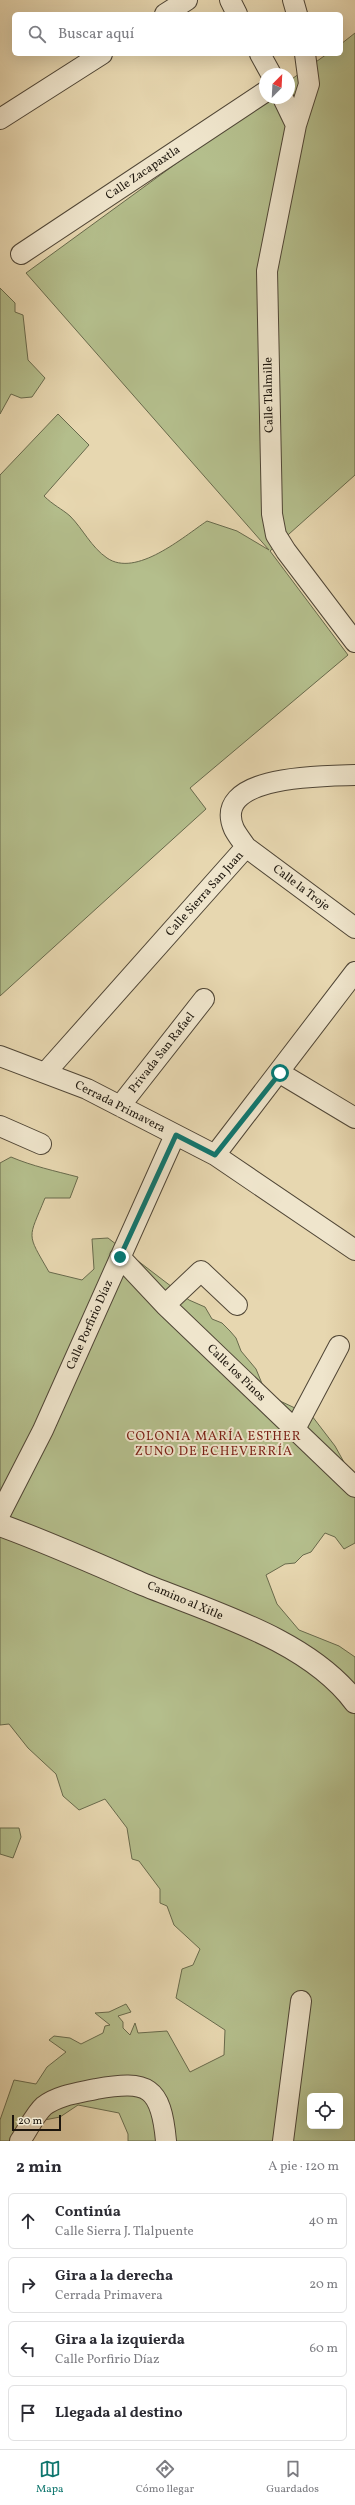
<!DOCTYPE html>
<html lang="es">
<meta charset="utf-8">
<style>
:root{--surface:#fff;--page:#f7f7f7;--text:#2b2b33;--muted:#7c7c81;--line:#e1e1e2;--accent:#0f766e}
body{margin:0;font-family:Vollkorn,serif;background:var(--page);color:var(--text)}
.controls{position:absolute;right:12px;bottom:12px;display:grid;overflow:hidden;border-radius:6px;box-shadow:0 4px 16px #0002}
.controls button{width:36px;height:36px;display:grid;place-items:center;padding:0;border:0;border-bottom:1px solid var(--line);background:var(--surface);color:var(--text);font:20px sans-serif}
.compass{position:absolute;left:259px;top:68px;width:36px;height:36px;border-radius:50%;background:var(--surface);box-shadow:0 4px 16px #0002;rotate:24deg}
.scale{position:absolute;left:12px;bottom:10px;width:49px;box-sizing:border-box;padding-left:4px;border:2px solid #1d160d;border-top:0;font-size:11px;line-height:14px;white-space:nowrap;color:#1d160d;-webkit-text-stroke:3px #efe5cc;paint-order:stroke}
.stop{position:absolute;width:12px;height:12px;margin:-9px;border:3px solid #0f766e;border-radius:50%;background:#fff}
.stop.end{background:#0f766e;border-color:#fff;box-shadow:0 1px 4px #0008}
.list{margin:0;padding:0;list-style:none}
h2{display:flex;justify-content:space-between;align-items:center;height:52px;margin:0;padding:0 16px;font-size:17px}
h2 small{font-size:13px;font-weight:400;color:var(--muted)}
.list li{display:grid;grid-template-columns:26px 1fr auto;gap:12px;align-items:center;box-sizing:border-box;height:56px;margin:0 8px 8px;padding:0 8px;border:1px solid var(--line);border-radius:6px}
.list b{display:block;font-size:15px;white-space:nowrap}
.list p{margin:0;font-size:13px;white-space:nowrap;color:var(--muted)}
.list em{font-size:13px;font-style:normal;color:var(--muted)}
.icon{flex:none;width:22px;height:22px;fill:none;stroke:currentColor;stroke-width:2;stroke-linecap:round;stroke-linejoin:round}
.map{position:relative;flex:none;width:355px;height:2141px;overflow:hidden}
.search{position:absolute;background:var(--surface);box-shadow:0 4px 16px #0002;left:12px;right:12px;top:12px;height:44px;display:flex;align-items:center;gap:10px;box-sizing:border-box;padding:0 14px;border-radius:6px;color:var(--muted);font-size:15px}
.sheet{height:308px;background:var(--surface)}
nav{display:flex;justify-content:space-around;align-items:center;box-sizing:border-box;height:56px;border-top:1px solid var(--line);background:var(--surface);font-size:11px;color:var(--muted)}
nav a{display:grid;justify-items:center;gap:2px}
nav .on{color:var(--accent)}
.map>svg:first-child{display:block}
.green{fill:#b4be8c;stroke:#686a4c;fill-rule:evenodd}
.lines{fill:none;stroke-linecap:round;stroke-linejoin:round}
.minor-casing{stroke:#504636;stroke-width:22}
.tertiary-casing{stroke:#504636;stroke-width:24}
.minor{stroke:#efe5cc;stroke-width:20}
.tertiary{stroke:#efe5cc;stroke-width:22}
.route{stroke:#0f766e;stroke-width:5}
.labels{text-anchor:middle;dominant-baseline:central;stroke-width:4;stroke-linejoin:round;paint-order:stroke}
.street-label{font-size:12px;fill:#1d160d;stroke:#efe5cc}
.neighbourhood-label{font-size:13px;letter-spacing:1px;fill:#7a1f14;stroke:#efe5cc}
</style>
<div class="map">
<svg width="355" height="2141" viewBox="0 0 355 2141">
<rect width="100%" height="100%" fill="#e7d7b0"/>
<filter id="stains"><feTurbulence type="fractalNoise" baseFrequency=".005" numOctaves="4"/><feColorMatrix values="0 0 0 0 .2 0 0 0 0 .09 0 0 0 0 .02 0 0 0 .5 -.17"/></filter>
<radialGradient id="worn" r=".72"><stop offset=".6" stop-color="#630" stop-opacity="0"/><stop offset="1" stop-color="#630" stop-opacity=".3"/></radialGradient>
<path class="green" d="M 355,33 L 355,475 L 270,551 L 348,655 L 190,788 L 206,809 L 0,996 L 0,475 L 58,414 L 89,445 L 44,496 C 53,505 62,509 70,516 C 83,529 91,547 107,558 C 136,578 183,537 207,521 L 237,531 L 269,550 L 26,273 L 266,98 L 289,98 L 289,81 L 327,54 L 341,54 L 341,44 Z
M 0,288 L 15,303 L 15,312 L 23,315 L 28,360 L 45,378 L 32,397 L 21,398 L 11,394 L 0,414 Z
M 11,1157 C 32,1166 55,1171 78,1177 L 70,1198 L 45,1198 C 28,1240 26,1232 49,1272 L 82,1280 L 94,1269 L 92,1239 L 108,1238 L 189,1300 L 205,1307 L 212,1319 L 222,1323 L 230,1331 L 236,1338 L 241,1351 L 256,1369 L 263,1386 L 280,1401 L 312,1416 L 335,1446 L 355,1482 L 355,1543 L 344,1549 L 335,1537 L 325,1533 L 311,1552 L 303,1555 L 295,1563 L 285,1564 L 266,1575 L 277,1604 L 299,1630 L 339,1646 L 355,1657 L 355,2141 L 128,2141 L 128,2134 L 119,2113 L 78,2105 L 60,2117 L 39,2121 L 12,2141 L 0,2141 L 0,2120 L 14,2080 L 36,2084 L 47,2067 L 66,2052 L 49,2040 L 54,2036 L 70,2038 L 81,2044 L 103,2033 L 105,2026 L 110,2025 L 95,2013 L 109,2012 L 126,2004 L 131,2012 L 118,2016 L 123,2022 L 123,2028 L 130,2035 L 135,2023 L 138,2033 L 167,2031 L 190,2072 L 224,2055 L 225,2030 L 176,1998 L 182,1969 L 193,1965 L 200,1949 L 174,1925 L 167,1906 L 160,1903 L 160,1889 L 139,1861 L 132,1859 L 127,1828 L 105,1799 L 79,1810 L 63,1796 L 56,1774 L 28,1748 L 9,1724 L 0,1725 L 0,1163 ZM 310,2096 L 340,2096 L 340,2126 L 310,2126 Z
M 0,1828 L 19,1828 L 21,1837 L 13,1858 L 0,1854 Z"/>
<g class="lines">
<defs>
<path id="minor" d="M 230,0 L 237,14
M 293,0 L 297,14
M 165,14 L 187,0
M 260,54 L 271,74
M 305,54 L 309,84 L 296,125 L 267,271 L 272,514 L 276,535 L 286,551 L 355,642
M 283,98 L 296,125
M 0,119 L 102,54
M 21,254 L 265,92
M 246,847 L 355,928
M 0,1056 L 87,1089 L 215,1155 L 355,1250
M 46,1072 L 246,847 C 242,841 237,835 234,829 C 210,774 327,776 355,775
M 280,1073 L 355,1118
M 120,1106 L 204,999
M 0,1126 L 41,1144
M 215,1155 L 355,972
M 120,1257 L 165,1305 L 355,1487
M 165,1305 L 201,1271 L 237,1305
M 295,1429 L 339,1346
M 0,1514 L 43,1430 L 175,1135
M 20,2141 C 27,2131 35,2114 44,2106 C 59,2095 78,2093 96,2089 C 148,2080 161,2086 166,2141
M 283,2141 L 301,2001"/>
<path id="tertiary" d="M 0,1525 C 47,1542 94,1563 140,1583 C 210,1612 308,1639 355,1702"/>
</defs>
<use href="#minor" class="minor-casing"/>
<use href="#tertiary" class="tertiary-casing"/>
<use href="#minor" class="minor"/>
<use href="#tertiary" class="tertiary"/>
</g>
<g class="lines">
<path class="route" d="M 120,1257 L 176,1135 L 215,1155 L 280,1073"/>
</g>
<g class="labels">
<g class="street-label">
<text transform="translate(143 173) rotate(-34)">Calle Zacapaxtla</text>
<text transform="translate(269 395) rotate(-91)">Calle Tlalmille</text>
<text transform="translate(301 888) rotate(37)">Calle la Troje</text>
<text transform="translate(205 894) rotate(-48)">Calle Sierra San Juan</text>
<text transform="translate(162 1053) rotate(-52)">Privada San Rafael</text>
<text transform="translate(120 1107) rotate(27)">Cerrada Primavera</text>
<text transform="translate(90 1325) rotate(-66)">Calle Porfirio Díaz</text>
<text transform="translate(236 1373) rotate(44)">Calle los Pinos</text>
<text transform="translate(185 1601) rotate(23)">Camino al Xitle</text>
</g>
<g class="neighbourhood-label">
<text x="214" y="1437">COLONIA MARÍA ESTHER<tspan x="214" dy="15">ZUNO DE ECHEVERRÍA</tspan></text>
</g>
</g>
<rect width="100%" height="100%" filter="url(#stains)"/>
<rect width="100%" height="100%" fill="url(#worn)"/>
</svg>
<div class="controls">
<button><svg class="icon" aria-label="locate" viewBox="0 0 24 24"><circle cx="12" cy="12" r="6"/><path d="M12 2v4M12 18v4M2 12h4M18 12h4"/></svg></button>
</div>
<svg class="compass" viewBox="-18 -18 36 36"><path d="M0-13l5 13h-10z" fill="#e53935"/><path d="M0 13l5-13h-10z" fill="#7c7c81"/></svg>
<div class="scale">20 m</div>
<div class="stop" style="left:280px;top:1073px"></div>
<div class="stop end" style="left:120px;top:1257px"></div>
<div class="search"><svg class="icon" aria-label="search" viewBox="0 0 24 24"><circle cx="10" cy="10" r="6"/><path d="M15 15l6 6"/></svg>Buscar aquí</div>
</div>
<section class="sheet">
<h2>2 min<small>A pie · 120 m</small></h2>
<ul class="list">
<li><svg class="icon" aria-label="ahead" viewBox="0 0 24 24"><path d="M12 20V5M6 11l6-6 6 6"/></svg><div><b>Continúa</b><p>Calle Sierra J. Tlalpuente</p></div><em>40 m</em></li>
<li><svg class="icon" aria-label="right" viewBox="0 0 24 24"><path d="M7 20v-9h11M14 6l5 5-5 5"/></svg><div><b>Gira a la derecha</b><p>Cerrada Primavera</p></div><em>20 m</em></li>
<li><svg class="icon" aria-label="left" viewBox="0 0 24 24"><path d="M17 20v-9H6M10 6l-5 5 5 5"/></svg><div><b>Gira a la izquierda</b><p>Calle Porfirio Díaz</p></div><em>60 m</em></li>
<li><svg class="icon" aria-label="arrive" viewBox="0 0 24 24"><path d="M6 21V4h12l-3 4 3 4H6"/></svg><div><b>Llegada al destino</b></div></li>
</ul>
</section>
<nav>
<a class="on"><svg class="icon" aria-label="map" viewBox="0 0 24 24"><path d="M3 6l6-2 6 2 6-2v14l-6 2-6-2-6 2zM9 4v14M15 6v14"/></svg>Mapa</a>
<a><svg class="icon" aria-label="directions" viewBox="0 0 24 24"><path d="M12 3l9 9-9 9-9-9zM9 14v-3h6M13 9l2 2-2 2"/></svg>Cómo llegar</a>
<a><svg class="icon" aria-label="saved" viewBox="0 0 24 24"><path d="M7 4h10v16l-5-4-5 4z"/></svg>Guardados</a>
</nav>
